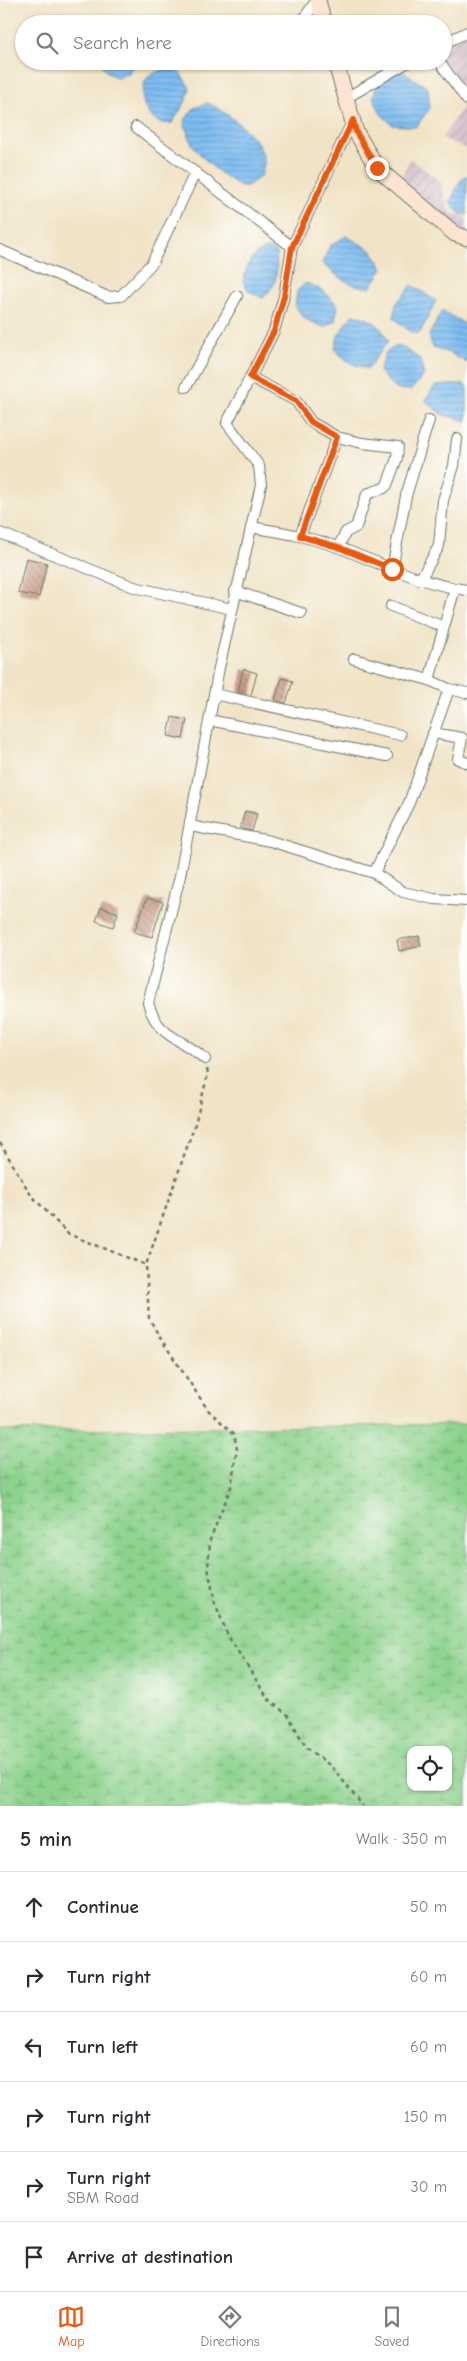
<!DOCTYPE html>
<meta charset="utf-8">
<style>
:root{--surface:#fff;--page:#f7f7f7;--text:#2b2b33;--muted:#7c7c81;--line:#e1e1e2;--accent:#ea580c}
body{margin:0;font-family:"Comic Neue",sans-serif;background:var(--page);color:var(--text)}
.controls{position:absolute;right:15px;bottom:15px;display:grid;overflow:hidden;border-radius:10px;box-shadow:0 1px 4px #0004}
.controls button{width:45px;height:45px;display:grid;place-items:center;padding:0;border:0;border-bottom:1px solid var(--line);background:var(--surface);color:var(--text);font:25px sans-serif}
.stop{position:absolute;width:15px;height:15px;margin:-11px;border:4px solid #ea580c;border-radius:50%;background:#fff}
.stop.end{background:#ea580c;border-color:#fff;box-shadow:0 1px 5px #0008}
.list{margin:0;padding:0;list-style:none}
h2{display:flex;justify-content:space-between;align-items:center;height:65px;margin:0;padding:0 20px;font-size:21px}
h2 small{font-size:16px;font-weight:400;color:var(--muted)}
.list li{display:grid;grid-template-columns:32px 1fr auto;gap:15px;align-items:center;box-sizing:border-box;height:70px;padding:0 20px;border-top:1px solid var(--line)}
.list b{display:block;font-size:19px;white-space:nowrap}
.list p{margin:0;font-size:16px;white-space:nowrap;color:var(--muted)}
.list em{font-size:16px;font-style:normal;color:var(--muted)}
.icon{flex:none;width:28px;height:28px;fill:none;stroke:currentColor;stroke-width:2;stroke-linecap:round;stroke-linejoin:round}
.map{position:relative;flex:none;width:467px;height:1806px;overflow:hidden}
.search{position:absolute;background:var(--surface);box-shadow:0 1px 4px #0004;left:15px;right:15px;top:15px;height:55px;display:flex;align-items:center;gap:12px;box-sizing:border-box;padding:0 18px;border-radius:28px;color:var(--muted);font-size:19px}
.sheet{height:485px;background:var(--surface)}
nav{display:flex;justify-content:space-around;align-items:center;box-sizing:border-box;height:70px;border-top:1px solid var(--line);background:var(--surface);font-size:14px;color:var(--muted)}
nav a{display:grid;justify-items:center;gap:2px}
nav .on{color:var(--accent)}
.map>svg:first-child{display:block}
.industrial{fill:url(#industrial-furrows)}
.wetland{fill:url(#wetland-marsh);stroke:#568860;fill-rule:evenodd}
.water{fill:url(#water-rules);stroke:#4e7d93}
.building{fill:url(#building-back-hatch)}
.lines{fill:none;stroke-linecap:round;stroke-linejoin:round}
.street-casing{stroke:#687767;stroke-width:12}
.secondary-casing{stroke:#687767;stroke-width:17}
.path{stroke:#687767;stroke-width:2.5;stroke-dasharray:4 4;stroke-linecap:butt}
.street{stroke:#fff;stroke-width:10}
.secondary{stroke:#fde4d1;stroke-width:15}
.route{stroke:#ea580c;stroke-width:6}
</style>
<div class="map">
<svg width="467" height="1806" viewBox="0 0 467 1806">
<defs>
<pattern id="industrial-furrows" width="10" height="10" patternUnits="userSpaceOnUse" patternTransform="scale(1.25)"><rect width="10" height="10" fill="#d1bdc9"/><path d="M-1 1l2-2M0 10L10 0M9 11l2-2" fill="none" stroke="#b3a3ad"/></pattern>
<pattern id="wetland-marsh" width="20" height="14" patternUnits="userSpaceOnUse" patternTransform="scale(1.25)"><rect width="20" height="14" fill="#8dd38d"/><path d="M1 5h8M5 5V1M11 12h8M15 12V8" fill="none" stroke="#73ac74"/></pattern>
<pattern id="water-rules" width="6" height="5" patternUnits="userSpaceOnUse" patternTransform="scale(1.25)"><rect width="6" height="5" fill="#7ebdf2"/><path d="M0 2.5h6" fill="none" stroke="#679bc5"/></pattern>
<pattern id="building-back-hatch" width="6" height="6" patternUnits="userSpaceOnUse" patternTransform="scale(1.25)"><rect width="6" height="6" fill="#c99b8a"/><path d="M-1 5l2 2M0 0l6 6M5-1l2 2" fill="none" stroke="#a38072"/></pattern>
</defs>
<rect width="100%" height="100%" fill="#fdfcf7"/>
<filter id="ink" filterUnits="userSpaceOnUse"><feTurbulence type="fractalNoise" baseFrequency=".02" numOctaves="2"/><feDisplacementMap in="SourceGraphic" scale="10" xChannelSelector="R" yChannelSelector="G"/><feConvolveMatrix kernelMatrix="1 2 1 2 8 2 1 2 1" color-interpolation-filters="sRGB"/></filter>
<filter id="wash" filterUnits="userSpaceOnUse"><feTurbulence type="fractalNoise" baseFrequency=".0096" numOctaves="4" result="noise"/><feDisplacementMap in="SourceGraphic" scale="20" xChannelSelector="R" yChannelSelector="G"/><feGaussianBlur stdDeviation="1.12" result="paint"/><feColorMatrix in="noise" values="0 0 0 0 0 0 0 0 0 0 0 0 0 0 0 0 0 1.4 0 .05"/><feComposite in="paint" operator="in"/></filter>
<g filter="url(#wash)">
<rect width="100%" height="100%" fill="#f1e3c6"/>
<path class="industrial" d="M 467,33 L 467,95 L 443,60 L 443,47 Z
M 467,101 L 467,149 L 442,138 Z
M 410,159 L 440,181 L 450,213 L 467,218 L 467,236 L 400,180 Z"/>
<path class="wetland" d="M 467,1424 L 467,1806 L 0,1806 L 0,1431 ZM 411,1750 L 448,1750 L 448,1787 L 411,1787 Z"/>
<path class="water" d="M 135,61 L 129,73 L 118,78 L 108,73 L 99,62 Z
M 166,68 L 180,73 L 190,88 L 186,101 L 172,123 C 146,128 135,93 148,77 C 152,73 161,71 166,68 Z
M 402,71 L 428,88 L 430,108 L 416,127 L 392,125 L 381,114 L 373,97 L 379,80 Z
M 208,103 C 227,113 262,137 264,160 C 265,165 262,171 261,176 L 246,187 C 229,184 197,155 190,140 C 187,134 186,127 184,121 L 194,108 Z
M 467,175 L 467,215 L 460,214 L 450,202 L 460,181 Z
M 346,236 L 371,250 L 383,268 L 370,288 C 349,286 338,277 322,263 L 330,246 Z
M 270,248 L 276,253 C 277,274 279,282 263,298 L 249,291 L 243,282 C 247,265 251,252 270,248 Z
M 306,283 L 324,291 L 338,306 L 335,321 L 324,327 L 305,319 L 295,306 L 297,291 Z
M 412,285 L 436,301 L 420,333 L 412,333 L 394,318 L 396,304 Z
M 442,311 L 467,325 L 467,363 L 450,353 L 433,348 L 429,335 Z
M 352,315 C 370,317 381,324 388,341 L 368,369 L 350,363 L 335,350 L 338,336 Z
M 399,345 L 420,359 L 424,375 L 411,390 L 395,389 L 379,371 L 386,352 Z
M 463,384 L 467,387 L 467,421 L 441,414 L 425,400 L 435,386 Z"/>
<g id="blocks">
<path class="building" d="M 26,558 L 47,563 L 39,597 L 18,593 Z
M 243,669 L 257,673 L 251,695 L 238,692 Z
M 282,678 L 293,681 L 286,703 L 275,700 Z
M 172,717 L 187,720 L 183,739 L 168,736 Z
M 245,811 L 257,814 L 252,831 L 240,828 Z
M 147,898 L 163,902 L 152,937 L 134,932 Z
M 101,907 L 118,913 L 113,927 L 96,921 Z
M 419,936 L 421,946 L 399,951 L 397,940 Z"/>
</g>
</g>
<g filter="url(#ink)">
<use href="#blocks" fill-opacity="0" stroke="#687767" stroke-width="1"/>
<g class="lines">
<defs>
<path id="street" d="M 300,24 L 317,0
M 443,44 L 467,32
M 439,61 L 467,100
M 346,98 L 410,61
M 136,127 L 292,247
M 0,250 L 108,297 L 121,296 L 152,263 L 195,173
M 250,377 L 296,401 L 311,422 L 337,437 L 362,443 L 398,447 L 397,458 L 387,485 L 384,488 L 367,494 L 356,527 L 346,532 L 338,547
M 186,387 L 237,296
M 251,527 C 281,532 311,537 340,548 C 382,564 422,584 467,590
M 0,533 L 134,587 L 232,609
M 300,536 L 337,437
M 392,569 L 406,496 L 429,420
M 420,580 L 439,546 L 443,500 L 454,466 L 457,439
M 235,591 L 301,613
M 391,606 L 444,627
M 354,659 L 429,680 L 449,689 L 409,803 L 374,873 L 403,892 L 434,899 L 467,901
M 429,680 L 455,588
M 449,689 L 467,693
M 214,694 L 400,735
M 209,720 L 387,756
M 433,733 L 462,738 L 458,759 L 467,763
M 190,826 L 270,841 L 374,873
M 205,1059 C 180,1036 159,1040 148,1003 L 180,876 L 219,668 L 261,485 L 259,466 L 227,423 L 274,331 L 284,296 L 292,247 L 353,120"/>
<path id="secondary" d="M 318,0 L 324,24
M 335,61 L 356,132 L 377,168 L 455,234 L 467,238"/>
</defs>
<use href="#street" class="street-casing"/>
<use href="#secondary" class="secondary-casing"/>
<path class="path" d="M 207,1069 L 208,1074 L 195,1124 L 146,1265 L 149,1318 L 159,1336 L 208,1410 L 234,1434 L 237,1449 L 231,1487 L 210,1540 L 208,1568 L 215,1603 L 228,1636 L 269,1700 L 288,1715 L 306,1747 L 332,1767 L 363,1806
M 0,1143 L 31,1195 L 68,1234 L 146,1265"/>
<use href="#street" class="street"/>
<use href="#secondary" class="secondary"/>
</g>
</g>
<g class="lines" filter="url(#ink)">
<path class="route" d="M 377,168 L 356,132 L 353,120 L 292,247 L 284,296 L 274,331 L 250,377 L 296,401 L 311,422 L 337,437 L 300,536 L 338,547 L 392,569"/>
</g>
</svg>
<div class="controls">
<button><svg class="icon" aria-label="locate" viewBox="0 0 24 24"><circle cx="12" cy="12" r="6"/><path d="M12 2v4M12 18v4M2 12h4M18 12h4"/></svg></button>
</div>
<div class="stop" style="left:392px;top:569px"></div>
<div class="stop end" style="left:377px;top:168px"></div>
<div class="search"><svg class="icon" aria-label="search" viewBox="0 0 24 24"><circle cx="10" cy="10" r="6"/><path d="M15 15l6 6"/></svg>Search here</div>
</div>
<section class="sheet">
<h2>5 min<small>Walk · 350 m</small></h2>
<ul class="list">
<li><svg class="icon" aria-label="ahead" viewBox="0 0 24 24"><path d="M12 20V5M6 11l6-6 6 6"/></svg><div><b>Continue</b></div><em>50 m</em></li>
<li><svg class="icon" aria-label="right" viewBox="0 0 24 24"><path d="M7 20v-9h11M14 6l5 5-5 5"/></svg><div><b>Turn right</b></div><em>60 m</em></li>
<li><svg class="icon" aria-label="left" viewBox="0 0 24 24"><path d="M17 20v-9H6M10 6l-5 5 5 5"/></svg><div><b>Turn left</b></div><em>60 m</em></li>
<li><svg class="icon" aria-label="right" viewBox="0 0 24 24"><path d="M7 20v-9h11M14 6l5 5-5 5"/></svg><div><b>Turn right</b></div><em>150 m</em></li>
<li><svg class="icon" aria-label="right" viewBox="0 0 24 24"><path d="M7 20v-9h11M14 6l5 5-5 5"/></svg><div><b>Turn right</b><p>SBM Road</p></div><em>30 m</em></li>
<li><svg class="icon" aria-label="arrive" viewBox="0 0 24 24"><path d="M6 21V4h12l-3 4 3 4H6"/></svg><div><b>Arrive at destination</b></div></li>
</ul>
</section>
<nav>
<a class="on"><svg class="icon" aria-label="map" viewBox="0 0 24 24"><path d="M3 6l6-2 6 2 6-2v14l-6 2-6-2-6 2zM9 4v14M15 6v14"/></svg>Map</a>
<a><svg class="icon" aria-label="directions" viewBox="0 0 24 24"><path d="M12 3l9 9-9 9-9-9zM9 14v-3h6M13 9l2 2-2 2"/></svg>Directions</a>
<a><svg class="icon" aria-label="saved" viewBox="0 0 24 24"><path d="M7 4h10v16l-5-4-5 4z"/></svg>Saved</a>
</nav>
